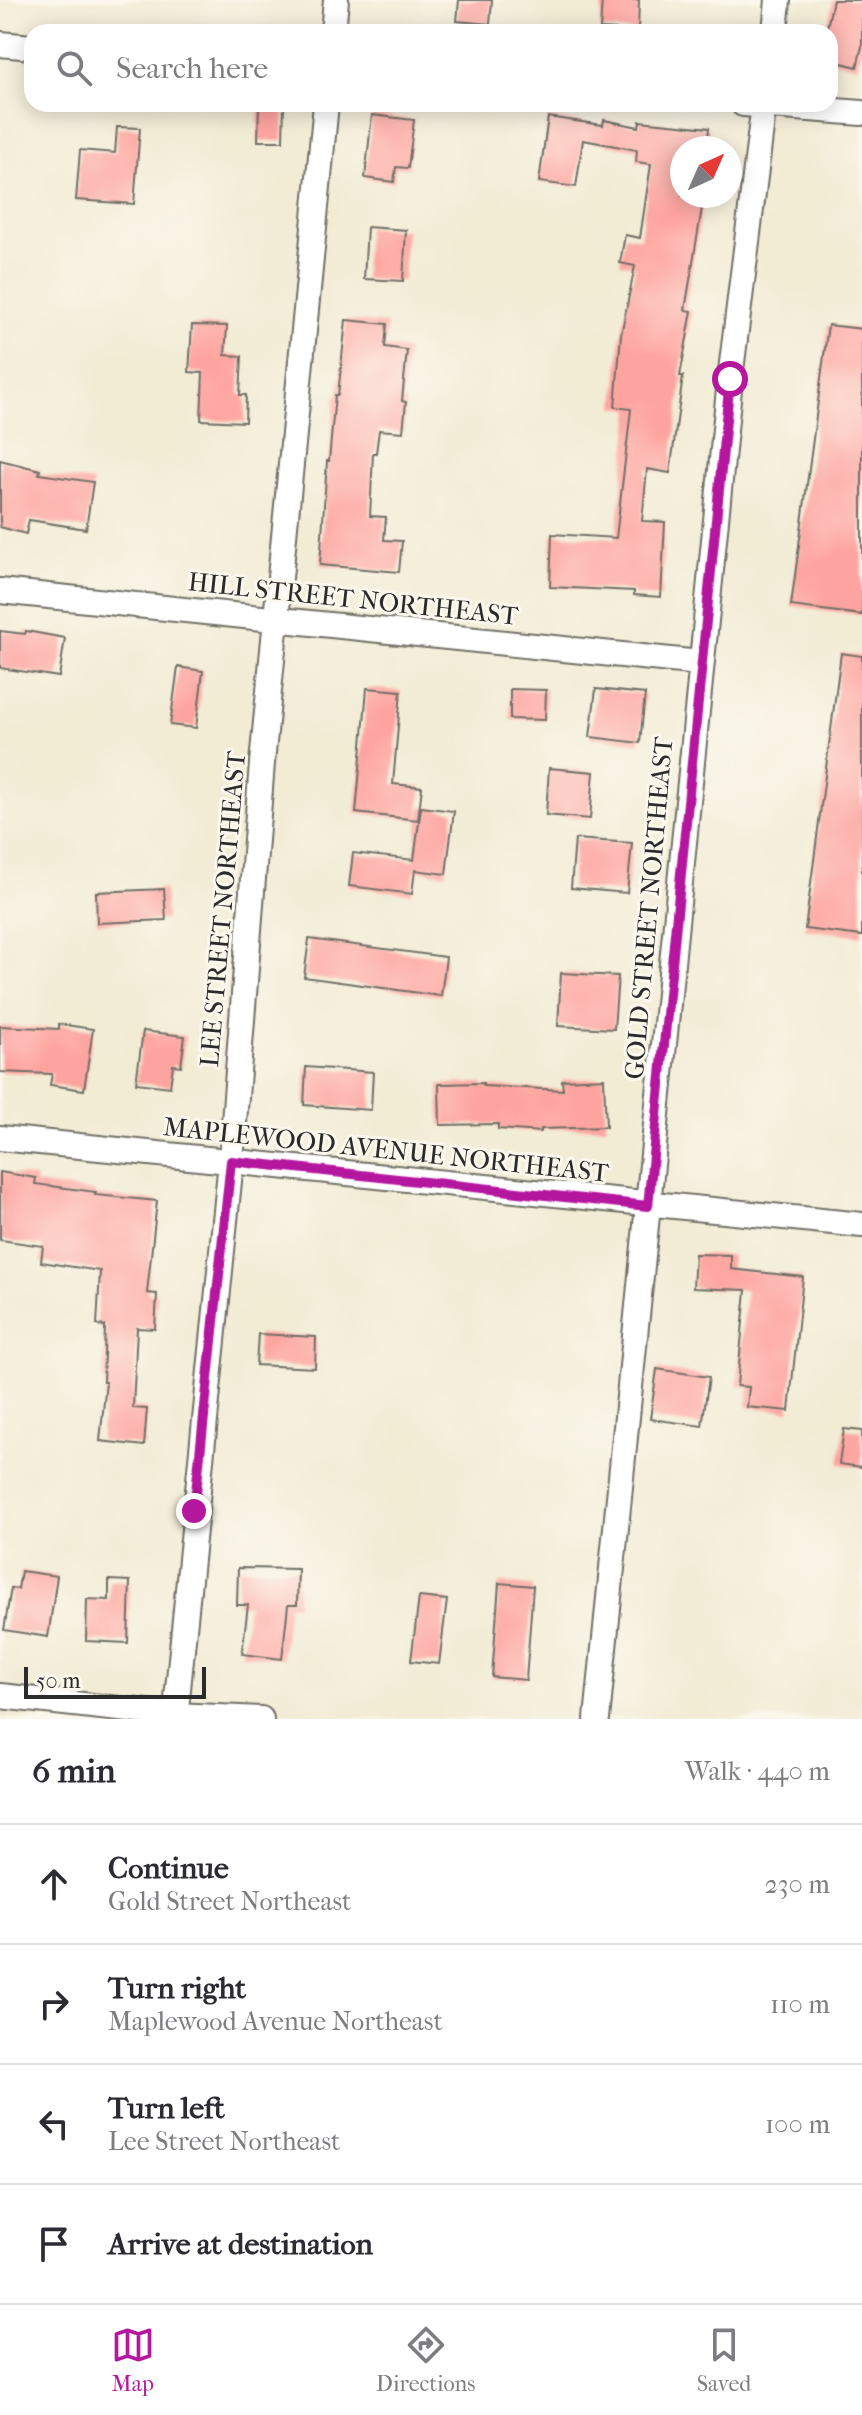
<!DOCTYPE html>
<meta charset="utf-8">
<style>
:root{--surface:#fff;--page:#f7f7f7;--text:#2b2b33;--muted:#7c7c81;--line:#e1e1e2;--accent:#b5179e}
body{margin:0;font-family:"IM FELL French Canon",serif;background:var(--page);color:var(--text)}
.compass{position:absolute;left:670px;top:136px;width:72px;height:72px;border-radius:50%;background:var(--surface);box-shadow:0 4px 20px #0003;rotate:45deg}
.scale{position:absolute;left:24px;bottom:20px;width:182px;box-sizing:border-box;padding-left:8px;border:4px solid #2b2b2b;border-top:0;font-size:22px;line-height:28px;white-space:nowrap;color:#2b2b2b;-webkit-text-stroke:6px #fbf7ec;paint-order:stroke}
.stop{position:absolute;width:24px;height:24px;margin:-18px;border:6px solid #b5179e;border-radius:50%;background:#fff}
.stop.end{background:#b5179e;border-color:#fff;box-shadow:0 2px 8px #0008}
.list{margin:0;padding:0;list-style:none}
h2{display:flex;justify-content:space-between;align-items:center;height:104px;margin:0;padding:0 32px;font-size:34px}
h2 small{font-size:26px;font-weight:400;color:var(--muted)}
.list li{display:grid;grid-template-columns:52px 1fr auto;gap:24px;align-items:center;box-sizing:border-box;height:120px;padding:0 32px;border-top:2px solid var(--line)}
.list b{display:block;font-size:30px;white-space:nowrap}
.list p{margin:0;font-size:26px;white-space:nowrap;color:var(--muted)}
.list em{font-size:26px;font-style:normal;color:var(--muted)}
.icon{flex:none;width:44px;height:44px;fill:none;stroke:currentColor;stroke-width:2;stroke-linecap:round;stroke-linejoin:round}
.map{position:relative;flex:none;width:862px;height:1719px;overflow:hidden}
.search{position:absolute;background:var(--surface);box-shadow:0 4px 20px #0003;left:24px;right:24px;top:24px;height:88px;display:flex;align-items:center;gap:20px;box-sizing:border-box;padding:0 28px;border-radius:24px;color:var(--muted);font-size:30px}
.sheet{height:584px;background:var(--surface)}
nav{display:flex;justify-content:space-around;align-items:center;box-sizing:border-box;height:112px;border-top:2px solid var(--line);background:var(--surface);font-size:22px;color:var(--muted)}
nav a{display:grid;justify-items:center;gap:4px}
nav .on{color:var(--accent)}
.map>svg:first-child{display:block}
.building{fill:#fea4a0}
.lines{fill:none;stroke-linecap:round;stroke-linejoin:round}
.minor-casing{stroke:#716f66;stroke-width:28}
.minor{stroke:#fff;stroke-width:24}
.route{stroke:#b5179e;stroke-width:10}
.labels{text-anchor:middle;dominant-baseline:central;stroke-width:6;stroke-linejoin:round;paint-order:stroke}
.street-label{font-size:26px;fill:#2b2b2b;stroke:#fbf7ec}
</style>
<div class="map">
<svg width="862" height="1719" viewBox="0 0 862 1719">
<rect width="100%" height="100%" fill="#fbf7ec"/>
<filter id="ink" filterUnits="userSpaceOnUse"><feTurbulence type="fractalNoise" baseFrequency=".0125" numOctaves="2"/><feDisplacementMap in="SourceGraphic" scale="16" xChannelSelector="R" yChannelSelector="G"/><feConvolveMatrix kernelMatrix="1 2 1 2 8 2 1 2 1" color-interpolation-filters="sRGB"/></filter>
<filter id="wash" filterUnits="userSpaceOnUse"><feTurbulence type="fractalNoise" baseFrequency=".006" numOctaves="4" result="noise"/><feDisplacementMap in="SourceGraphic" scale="32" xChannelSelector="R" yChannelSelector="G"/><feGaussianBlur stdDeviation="1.8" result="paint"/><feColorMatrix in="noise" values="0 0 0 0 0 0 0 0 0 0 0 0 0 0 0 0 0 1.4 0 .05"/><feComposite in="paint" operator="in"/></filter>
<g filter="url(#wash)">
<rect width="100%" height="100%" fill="#f2ecd5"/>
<g id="blocks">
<path class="building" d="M 459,0 L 492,0 L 490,24 L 457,21 Z
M 602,0 L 639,0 L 638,31 L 600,29 Z
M 833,0 L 862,0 L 862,46 L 857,67 L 830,60 L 830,32 L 826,32 Z
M 259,104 L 284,104 L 283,141 L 258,141 Z
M 372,115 L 414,120 L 408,168 L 396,167 L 394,182 L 365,178 Z
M 548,117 L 603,125 L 604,120 L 639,127 L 640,121 L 709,128 L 707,148 L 682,148 L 682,196 L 704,196 L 685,310 L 692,311 L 680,376 L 683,376 L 670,473 L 647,469 L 642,521 L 665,522 L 661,597 L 634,595 L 634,591 L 550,587 L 552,534 L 616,538 L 631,409 L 615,407 L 621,335 L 635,266 L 620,263 L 625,235 L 640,238 L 651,164 L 636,162 L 637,150 L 583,140 L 576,187 L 539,182 Z
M 117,127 L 140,128 L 134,204 L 76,200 L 80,150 L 115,153 Z
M 367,227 L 406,230 L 403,281 L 364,279 Z
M 346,320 L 387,324 L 385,347 L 407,350 L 402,401 L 406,402 L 403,432 L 379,430 L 376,453 L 373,453 L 370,516 L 386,517 L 384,540 L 402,541 L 399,572 L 320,565 L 327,461 L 329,461 L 335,395 L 338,395 Z
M 192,325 L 227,326 L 225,355 L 242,356 L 240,395 L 246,395 L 245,422 L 201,420 L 203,373 L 189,372 Z
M 828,325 L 862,329 L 862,615 L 791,606 Z
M 0,460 L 40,470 L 39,474 L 93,482 L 86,529 L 29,520 L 26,534 L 0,527 Z
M 0,631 L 25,634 L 26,631 L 65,638 L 59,677 L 0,668 Z
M 841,653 L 862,656 L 862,936 L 805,929 Z
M 178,667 L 203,671 L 196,728 L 170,725 Z
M 367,688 L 401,691 L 393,784 L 422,787 L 418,820 L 356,813 Z
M 510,689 L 546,690 L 545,720 L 510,719 Z
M 596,689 L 645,694 L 640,743 L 590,737 Z
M 549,768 L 594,772 L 590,819 L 546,815 Z
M 421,807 L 454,811 L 446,874 L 415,870 L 412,894 L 349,886 L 353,853 L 414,860 Z
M 575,839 L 632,843 L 627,893 L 571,888 Z
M 164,889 L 166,920 L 97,923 L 96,892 Z
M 309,939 L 446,957 L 441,996 L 304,977 Z
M 561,973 L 618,976 L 614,1029 L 558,1026 Z
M 59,1024 L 93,1029 L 84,1090 L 50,1085 L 52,1074 L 0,1072 L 0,1026 L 59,1029 Z
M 143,1031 L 185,1036 L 181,1066 L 173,1065 L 170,1087 L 136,1083 Z
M 306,1067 L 373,1072 L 371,1110 L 304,1105 Z
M 604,1078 L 606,1127 L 541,1129 L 541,1132 L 498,1129 L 498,1124 L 440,1125 L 439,1084 L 483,1083 L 483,1086 L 563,1090 L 562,1080 Z
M 0,1172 L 36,1178 L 35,1184 L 96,1192 L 95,1195 L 157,1201 L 147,1293 L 157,1294 L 155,1329 L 137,1328 L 133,1408 L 147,1409 L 144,1446 L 100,1441 L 106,1382 L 103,1382 L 105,1326 L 97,1325 L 100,1271 L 41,1262 L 43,1246 L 0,1240 Z
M 695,1254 L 731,1255 L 731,1269 L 803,1277 L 789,1411 L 747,1407 L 749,1387 L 737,1386 L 746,1290 L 693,1288 Z
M 258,1334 L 316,1337 L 315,1368 L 256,1365 Z
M 657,1369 L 709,1377 L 702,1426 L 650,1419 Z
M 844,1429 L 862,1431 L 862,1467 L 839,1464 Z
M 238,1568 L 298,1569 L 297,1605 L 288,1605 L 282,1659 L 242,1654 L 248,1605 L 237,1605 Z
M 21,1571 L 57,1576 L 48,1637 L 4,1630 L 11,1588 L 18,1589 Z
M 109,1580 L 130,1581 L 128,1643 L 86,1641 L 87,1599 L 109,1600 Z
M 499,1583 L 533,1586 L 526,1680 L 492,1677 Z
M 419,1597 L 447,1600 L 439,1664 L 411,1661 Z"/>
</g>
</g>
<g filter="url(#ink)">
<use href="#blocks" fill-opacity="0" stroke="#716f66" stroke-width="2"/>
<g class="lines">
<defs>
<path id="minor" d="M 333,32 L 336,0
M 775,32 L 778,0
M 0,44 L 32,47
M 743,104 L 862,113
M 0,591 L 700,663
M 0,1138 L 862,1225
M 0,1696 L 175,1715 L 261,1719
M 175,1719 L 231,1161 L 262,763 L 326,104
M 597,1719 L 730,379 L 764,104"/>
</defs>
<use href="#minor" class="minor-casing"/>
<use href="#minor" class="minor"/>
</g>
</g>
<g class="lines" filter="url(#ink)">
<path class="route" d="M 194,1511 L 231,1161 L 648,1206 L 730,379"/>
</g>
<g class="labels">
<g class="street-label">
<text transform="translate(353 599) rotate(6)">HILL STREET NORTHEAST</text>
<text transform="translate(649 908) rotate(-85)">GOLD STREET NORTHEAST</text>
<text transform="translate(223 909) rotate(-85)">LEE STREET NORTHEAST</text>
<text transform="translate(386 1150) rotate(6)">MAPLEWOOD AVENUE NORTHEAST</text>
</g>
</g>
</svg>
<svg class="compass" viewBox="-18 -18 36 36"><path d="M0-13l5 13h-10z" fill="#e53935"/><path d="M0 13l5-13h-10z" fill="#7c7c81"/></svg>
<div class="scale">50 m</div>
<div class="stop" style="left:730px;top:379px"></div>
<div class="stop end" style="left:194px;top:1511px"></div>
<div class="search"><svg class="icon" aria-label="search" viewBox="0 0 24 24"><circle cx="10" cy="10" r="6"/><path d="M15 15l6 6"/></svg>Search here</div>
</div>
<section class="sheet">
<h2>6 min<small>Walk · 440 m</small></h2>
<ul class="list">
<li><svg class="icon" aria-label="ahead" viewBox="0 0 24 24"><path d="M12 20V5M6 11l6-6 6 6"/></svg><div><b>Continue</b><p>Gold Street Northeast</p></div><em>230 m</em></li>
<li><svg class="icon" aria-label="right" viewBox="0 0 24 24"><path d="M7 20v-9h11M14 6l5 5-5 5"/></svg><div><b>Turn right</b><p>Maplewood Avenue Northeast</p></div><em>110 m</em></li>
<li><svg class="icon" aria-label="left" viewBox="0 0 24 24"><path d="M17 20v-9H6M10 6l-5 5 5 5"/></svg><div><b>Turn left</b><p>Lee Street Northeast</p></div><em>100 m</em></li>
<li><svg class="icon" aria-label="arrive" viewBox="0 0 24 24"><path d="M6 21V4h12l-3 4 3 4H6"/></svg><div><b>Arrive at destination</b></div></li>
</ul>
</section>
<nav>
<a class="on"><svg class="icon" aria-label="map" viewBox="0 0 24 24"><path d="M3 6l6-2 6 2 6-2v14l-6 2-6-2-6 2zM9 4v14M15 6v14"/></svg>Map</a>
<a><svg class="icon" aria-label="directions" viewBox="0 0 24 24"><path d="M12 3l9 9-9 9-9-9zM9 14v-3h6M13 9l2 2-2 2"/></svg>Directions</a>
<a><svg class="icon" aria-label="saved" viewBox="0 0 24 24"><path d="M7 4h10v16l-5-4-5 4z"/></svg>Saved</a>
</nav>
